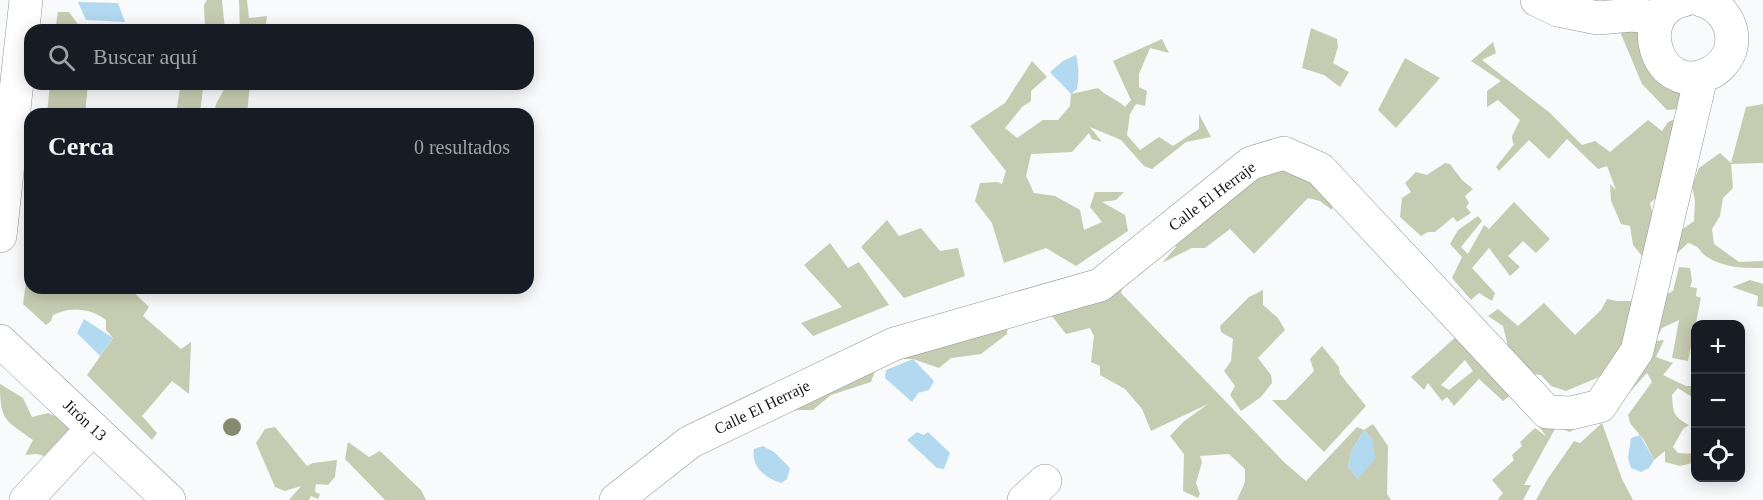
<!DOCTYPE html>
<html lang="es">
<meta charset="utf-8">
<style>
:root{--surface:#171b24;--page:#20242c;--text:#f1f3f6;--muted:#9ea1a6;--line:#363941}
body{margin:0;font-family:Georgia,serif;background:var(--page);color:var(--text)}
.controls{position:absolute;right:18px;bottom:18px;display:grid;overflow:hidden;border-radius:12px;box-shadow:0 3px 15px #0003}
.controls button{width:54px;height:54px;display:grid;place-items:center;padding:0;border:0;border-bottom:2px solid var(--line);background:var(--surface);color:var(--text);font:30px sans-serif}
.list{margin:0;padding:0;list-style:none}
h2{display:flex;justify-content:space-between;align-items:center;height:78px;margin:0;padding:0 24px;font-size:26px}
h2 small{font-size:20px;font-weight:400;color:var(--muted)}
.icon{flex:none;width:33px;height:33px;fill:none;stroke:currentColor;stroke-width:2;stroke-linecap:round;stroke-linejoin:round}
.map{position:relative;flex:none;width:1763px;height:500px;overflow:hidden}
.search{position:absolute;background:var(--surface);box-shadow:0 3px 15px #0003;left:24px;top:24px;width:510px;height:66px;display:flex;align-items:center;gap:15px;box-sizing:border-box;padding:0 21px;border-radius:18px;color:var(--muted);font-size:22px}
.panel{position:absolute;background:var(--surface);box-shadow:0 3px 15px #0003;left:24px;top:108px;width:510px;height:186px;border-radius:18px}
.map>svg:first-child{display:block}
.green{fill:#c6ccb1;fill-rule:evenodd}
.water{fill:#b2d9f0}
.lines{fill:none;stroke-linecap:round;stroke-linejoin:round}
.minor-casing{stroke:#929495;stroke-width:34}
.minor{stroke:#fff;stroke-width:33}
.tree{fill:#868a71}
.labels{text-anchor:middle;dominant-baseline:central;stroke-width:4.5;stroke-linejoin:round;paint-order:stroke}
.street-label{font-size:16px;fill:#141415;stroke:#fff}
</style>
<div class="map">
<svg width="1763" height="500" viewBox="0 0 1763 500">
<rect width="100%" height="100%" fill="#f8fafb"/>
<path class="green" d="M 207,0 L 222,0 L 225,30 L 205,30 L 204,5 Z
M 239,0 L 247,0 L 249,18 L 267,16 L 265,30 L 240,30 Z
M 58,12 L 69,12 L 82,30 L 55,30 Z
M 1636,20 L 1682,82 L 1679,109 L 1667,110 L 1642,84 L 1621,34 L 1622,26 L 1596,35 L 1596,26 Z
M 1311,28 L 1337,39 L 1338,47 L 1333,63 L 1349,72 L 1340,87 L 1324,75 L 1302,68 Z
M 1162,39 L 1169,53 L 1150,48 L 1139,74 L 1139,87 L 1147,91 L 1145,106 L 1136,104 L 1130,114 L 1127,135 L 1140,150 L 1159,137 L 1173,146 L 1199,129 L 1199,114 L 1211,137 L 1186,142 L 1152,169 L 1144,166 L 1121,140 L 1090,127 L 1102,142 L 1092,139 L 1089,133 L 1072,152 L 1031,154 L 1026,176 L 1034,193 L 1055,196 L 1080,210 L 1084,230 L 1102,222 L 1090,207 L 1095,192 L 1124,192 L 1116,200 L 1102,202 L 1125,215 L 1128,231 L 1076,266 L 1046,248 L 1004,263 L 992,223 L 975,201 L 980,183 L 997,182 L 1002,184 L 1006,171 L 970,126 L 1005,103 L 1032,61 L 1047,77 L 1031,91 L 1031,101 L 1022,107 L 1005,128 L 1017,138 L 1043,120 L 1058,120 L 1070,106 L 1071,94 L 1098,88 C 1107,97 1117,99 1125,107 L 1131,100 L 1113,61 Z
M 1493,42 L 1496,53 L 1482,60 L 1550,113 L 1582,145 L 1595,141 L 1610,152 L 1648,120 L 1662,131 L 1668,122 L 1683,116 L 1668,188 L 1650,203 L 1656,227 L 1651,267 L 1633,245 L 1630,226 L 1621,224 L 1611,201 L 1610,184 L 1616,190 L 1607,166 L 1598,169 L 1567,139 L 1549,159 L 1529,140 L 1499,171 L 1496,167 L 1515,143 L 1513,144 L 1512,136 L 1520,120 L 1498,100 L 1487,107 L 1487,91 L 1501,81 L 1471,61 Z
M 1405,58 L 1440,78 L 1396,128 L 1378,110 Z
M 50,84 L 88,84 L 85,114 L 47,114 Z
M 227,84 L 250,84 L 247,114 L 214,114 L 216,104 Z
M 180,88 L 203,88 L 200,114 L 176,114 Z
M 1763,104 L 1763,163 L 1731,164 L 1733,188 L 1723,198 L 1720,216 L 1712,229 L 1714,244 L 1739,262 L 1763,261 L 1763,268 C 1744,268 1724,268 1707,257 C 1697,250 1703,248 1688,243 L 1668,262 L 1673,236 L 1694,221 L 1695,201 L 1692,186 L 1699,168 L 1720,153 L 1731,163 L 1746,107 Z
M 1284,158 L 1333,199 L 1332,210 L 1320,201 L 1308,198 L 1254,254 L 1230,229 L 1205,248 L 1192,248 L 1162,263 L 1176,247 L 1175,231 Z
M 1445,163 L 1450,164 L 1462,180 L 1473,189 L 1465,196 L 1469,203 L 1466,207 L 1471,213 L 1457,222 L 1453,217 L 1435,232 L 1428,232 L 1421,236 L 1400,217 L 1402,198 L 1411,192 L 1405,183 L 1416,172 L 1427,175 Z
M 1514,202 L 1550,239 L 1536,253 L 1523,241 L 1508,256 L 1520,267 L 1510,276 L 1489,248 L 1472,268 L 1495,293 L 1492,301 L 1479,293 L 1471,300 L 1452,278 L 1462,257 L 1450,244 L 1458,230 L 1478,216 L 1482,221 L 1461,247 L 1468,254 L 1484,225 L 1489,229 Z
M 887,220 L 899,236 L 921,228 L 940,251 L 958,248 L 965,276 L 904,298 L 861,247 Z
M 830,243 L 848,268 L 859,262 L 889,305 L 813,336 L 801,323 L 842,307 L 804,265 Z
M 30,266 L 30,288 L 129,288 L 149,307 L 143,316 L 181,349 L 191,342 L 189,394 L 172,381 L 142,416 L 157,433 L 152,440 L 87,375 L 113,338 L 106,330 L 106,320 C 91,308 70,306 53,315 L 51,321 L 46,325 L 23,304 L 28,267 Z
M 1679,267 L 1690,268 L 1692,281 L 1690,287 L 1697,288 L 1696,296 L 1701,298 L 1688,361 L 1672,358 L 1679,320 L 1662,328 L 1655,341 L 1664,340 L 1656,357 L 1673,363 L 1663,375 L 1686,386 L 1693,386 L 1695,382 L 1695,399 L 1678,388 L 1672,395 C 1673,413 1673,416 1689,425 L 1683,429 L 1673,447 L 1678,453 L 1695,454 L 1693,463 L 1680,466 L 1665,462 L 1665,451 L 1654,460 L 1644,440 L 1630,423 L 1628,415 L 1652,382 L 1647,373 L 1627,395 L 1616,399 L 1661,297 L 1673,291 Z
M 1125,280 L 1121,293 L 1285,463 L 1306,481 L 1357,427 L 1364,430 L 1373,424 L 1388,446 L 1387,494 L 1391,500 L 1237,500 L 1245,482 L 1245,469 L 1229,454 L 1200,456 L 1202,462 L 1196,483 L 1200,494 L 1198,498 L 1183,491 L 1184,454 L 1170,436 L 1183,422 L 1208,404 L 1151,431 L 1142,409 L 1125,389 L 1100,375 L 1100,366 L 1091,362 L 1094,336 L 1090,328 L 1066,334 L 1048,311 ZM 1364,430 L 1373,440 L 1358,479 L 1348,467 L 1351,452 Z
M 1750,280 L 1763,284 L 1763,307 L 1757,306 L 1758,296 L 1732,287 Z
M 1263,290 L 1263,305 L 1278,318 L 1285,330 L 1258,358 L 1271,375 L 1272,383 L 1261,397 L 1241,411 L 1230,395 L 1235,386 L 1224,371 L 1231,361 L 1233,339 L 1221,332 L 1220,326 L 1249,297 Z
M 1607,299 L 1617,301 L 1636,301 L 1629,352 L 1597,378 L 1566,391 L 1551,386 L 1541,375 L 1518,372 L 1510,355 L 1503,326 L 1488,316 L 1498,309 L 1518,326 L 1544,303 L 1575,335 L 1601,310 Z
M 1008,322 L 1007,334 L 981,354 L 951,358 L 939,368 L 913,359 L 894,359 L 876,368 L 871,382 L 831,395 L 813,410 L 798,410 L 772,415 L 703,452 L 671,478 L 658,474 L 897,349 Z
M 1458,335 L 1512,394 L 1503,401 L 1479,379 L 1454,406 L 1447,397 L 1442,401 L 1428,383 L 1424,390 L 1411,377 ZM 1465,360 L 1473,371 L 1449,390 L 1441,385 Z
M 1322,346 L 1339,367 L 1340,374 L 1366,406 L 1324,452 L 1272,400 L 1286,400 L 1314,371 L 1310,359 Z
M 0,384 L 23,398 L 32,417 L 48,413 L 67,421 L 71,435 L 52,458 L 37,454 L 25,455 L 33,440 C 5,420 0,421 0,384 Z
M 1544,416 L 1585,421 L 1570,432 L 1556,427 L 1524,485 L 1531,485 L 1523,500 L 1499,500 L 1498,499 L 1503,493 L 1492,480 L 1514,460 L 1512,455 L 1522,446 L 1520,442 L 1535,428 L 1547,437 L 1540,428 Z
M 1602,423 L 1622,479 L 1633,500 L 1536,500 L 1547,480 L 1574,441 L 1580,443 Z
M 275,427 L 307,466 L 313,463 L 337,460 L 335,477 L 328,485 L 316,484 L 315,492 L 320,494 L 318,499 L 311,496 L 309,500 L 289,500 L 301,486 L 285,491 L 275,487 L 256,443 L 265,429 Z
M 348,442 L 369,457 L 380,451 L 421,490 L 426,500 L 385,500 L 345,459 Z"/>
<path class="water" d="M 78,2 L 118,3 L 125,22 L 86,20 Z
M 1076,55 C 1079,67 1079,77 1077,89 L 1071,94 L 1050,72 L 1063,61 Z
M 84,319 L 113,338 L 100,356 L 77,333 Z
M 913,359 L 934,381 L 929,390 L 918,393 L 912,402 L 885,378 L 886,370 Z
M 1364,430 L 1373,440 L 1375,459 L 1358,479 L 1348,467 L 1351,452 Z
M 917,432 L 924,435 L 928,432 L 950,453 L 944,469 L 937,468 L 907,440 Z
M 1640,435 L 1654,460 L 1649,468 L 1641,472 L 1631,468 L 1628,458 L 1631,438 Z
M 763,446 L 774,452 L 790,468 L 787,479 L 781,483 C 765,478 751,467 754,449 Z"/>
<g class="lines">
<defs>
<path id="minor" d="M 1537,0 L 1558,10 L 1598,18 L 1632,15 L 1659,18
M 1684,0 C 1630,12 1657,97 1708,74 C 1718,70 1726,61 1730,51 C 1737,28 1723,6 1701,0
M 0,236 L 26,0
M 0,341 L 169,500
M 26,500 L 93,428
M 616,500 L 690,442 L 894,344 L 1100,285 L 1251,163 L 1284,153 L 1320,169 L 1547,412 L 1571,413 L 1600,406 L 1637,351 L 1701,77
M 1024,500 L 1045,481"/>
</defs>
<use href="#minor" class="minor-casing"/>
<use href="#minor" class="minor"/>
</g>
<circle class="tree" cx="232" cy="427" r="9"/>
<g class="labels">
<g class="street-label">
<text transform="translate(1212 196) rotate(-37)">Calle El Herraje</text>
<text transform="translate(762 407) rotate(-26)">Calle El Herraje</text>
<text transform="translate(85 420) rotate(43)">Jirón 13</text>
</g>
</g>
</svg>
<div class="controls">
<button>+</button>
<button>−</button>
<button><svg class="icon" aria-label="locate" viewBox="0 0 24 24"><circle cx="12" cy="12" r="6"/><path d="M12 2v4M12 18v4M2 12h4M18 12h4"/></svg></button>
</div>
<div class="search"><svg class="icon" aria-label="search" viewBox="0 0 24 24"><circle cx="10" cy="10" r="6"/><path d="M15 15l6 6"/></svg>Buscar aquí</div>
<section class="panel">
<h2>Cerca<small>0 resultados</small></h2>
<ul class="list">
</ul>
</section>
</div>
